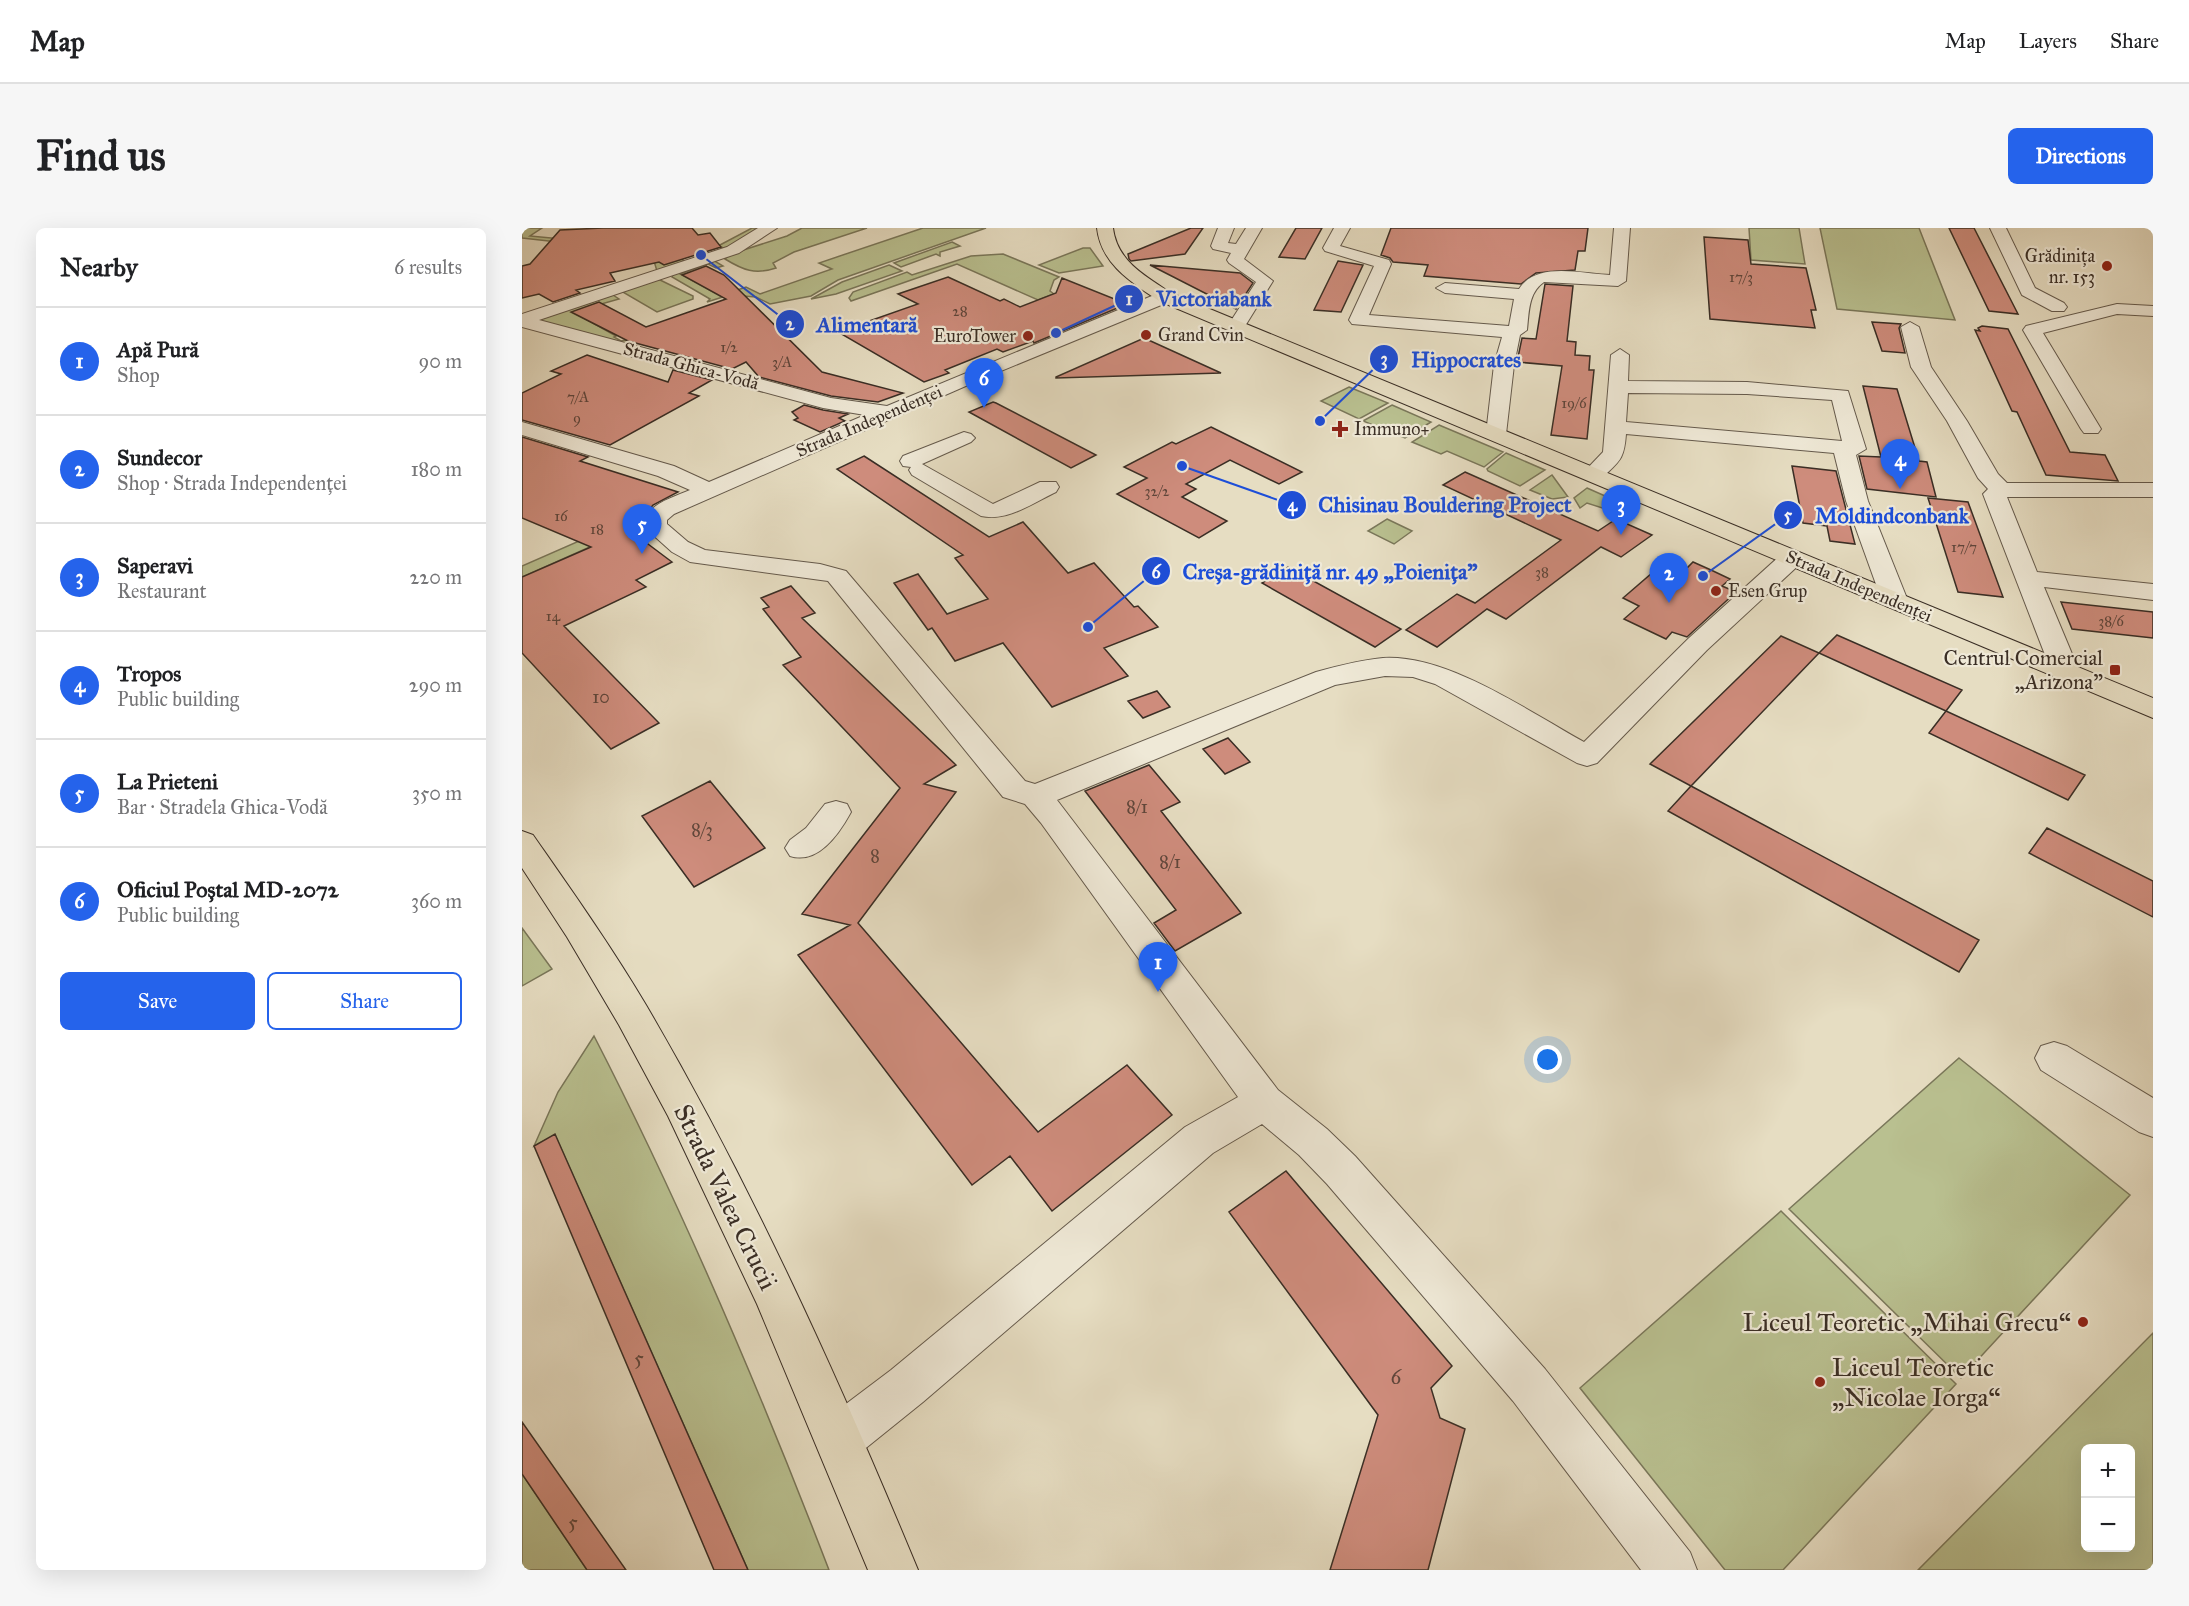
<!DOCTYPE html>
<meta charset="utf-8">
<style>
:root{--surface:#fff;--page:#f6f6f6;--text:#202124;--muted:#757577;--line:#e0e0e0;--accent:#2563eb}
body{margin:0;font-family:"IM FELL Great Primer",serif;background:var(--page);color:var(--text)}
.controls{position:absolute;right:18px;bottom:18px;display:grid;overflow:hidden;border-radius:9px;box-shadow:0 6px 24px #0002}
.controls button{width:54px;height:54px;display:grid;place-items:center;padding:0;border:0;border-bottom:2px solid var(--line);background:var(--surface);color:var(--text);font:30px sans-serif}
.you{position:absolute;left:1026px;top:832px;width:21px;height:21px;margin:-15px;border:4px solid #fff;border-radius:50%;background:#1a73e8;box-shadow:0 0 0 9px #1a73e833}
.badge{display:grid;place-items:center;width:39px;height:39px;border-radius:50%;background:var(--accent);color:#fff;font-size:20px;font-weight:700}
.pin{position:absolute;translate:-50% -50px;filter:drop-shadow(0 2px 3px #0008)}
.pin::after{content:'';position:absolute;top:32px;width:21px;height:18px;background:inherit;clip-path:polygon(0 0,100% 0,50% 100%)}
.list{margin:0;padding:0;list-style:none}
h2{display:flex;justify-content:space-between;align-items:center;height:78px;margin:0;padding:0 24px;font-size:26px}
h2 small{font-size:20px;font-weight:400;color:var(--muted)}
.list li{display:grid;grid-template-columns:39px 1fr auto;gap:18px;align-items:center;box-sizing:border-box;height:108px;padding:0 24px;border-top:2px solid var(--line)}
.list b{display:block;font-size:22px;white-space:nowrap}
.list p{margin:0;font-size:20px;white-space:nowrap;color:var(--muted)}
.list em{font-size:20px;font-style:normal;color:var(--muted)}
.actions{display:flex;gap:12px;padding:18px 24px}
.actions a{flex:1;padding:14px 0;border:2px solid var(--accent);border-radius:9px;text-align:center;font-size:21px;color:var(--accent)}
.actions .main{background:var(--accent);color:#fff}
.map{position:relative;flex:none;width:1631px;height:1342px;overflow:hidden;border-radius:9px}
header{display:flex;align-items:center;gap:36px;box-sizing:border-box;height:84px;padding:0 30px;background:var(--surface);border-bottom:2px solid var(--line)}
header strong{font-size:28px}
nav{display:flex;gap:33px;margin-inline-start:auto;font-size:21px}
.intro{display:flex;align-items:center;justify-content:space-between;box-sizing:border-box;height:144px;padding:0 36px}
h1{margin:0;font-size:42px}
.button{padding:15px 27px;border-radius:9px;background:var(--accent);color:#fff;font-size:21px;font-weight:700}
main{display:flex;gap:36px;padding:0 36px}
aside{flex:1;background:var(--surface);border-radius:9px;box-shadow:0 6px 24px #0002}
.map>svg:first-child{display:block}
.green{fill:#b9c090;stroke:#7a775a;stroke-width:1.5;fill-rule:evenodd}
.building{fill:#ce8c7c;stroke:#3a2e25;stroke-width:1.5}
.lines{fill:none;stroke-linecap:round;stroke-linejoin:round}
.minor-casing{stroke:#655a4c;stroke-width:2}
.major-casing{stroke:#3a2e25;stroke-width:2}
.minor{fill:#efe9d7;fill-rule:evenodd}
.major{fill:#e6ddc2;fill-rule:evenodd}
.poi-dot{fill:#8f2418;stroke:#efe9d7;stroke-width:2}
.labels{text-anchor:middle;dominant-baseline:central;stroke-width:4.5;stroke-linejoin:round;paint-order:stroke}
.far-number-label{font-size:15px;fill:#5f463b}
.far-poi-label{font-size:18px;fill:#3a2e25;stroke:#efe9d7;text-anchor:start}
.far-street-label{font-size:18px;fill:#3a2e25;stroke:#efe9d7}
.number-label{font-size:18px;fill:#5f463b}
.poi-label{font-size:21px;fill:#3a2e25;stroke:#efe9d7;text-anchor:end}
.near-number-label{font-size:21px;fill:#5f463b}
.near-street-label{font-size:26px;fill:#3a2e25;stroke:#efe9d7}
.near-poi-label{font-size:26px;fill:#3a2e25;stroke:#efe9d7;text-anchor:end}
.leader{fill:none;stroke:#1d4ed8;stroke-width:2}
.callout-dot{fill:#1d4ed8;stroke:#efe9d7;stroke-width:2}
.mark-label{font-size:18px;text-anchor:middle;font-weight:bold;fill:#fff}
.callout-label{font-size:22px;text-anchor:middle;font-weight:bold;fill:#1d4ed8;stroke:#efe9d7;stroke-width:4.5;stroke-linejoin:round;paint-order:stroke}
</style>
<header>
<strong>Map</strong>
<nav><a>Map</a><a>Layers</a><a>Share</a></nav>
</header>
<div class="intro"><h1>Find us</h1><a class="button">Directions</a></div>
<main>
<aside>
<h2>Nearby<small>6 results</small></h2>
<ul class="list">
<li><span class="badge">1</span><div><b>Apă Pură</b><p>Shop</p></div><em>90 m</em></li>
<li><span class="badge">2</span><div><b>Sundecor</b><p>Shop · Strada Independenței</p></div><em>180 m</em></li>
<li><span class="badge">3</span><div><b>Saperavi</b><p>Restaurant</p></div><em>220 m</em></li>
<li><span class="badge">4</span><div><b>Tropos</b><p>Public building</p></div><em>290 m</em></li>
<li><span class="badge">5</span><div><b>La Prieteni</b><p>Bar · Stradela Ghica-Vodă</p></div><em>350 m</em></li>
<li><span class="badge">6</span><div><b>Oficiul Poștal MD-2072</b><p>Public building</p></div><em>360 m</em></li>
</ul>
<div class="actions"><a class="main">Save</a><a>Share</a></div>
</aside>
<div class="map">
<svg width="1631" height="1342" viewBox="0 0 1631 1342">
<rect width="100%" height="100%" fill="#e6ddc2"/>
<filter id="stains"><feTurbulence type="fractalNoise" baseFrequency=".00333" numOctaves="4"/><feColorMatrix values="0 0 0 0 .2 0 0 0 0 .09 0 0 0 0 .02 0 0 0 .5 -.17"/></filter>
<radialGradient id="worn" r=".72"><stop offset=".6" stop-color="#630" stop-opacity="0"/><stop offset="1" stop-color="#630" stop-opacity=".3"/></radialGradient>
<path class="green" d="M 0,0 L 20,0 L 8,8 L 113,18 L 145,32 L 198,17 L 230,0 L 240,0 L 204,21 L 197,18 L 159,31 L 164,34 L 135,43 L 132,33 L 89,20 L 0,10 Z
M 280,0 L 345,0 L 272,24 L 251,35 L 254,40 C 233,47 221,42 203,31 L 209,26 L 265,8 Z
M 401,0 L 464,0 L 316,52 L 289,68 L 248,76 L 234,69 L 207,67 L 185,74 L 188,71 L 150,49 L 152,45 L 191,32 L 201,38 L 194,40 L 186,36 L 158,46 L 198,68 L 224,59 L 238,66 L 310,41 L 297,35 Z
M 1227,0 L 1277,0 L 1283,36 L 1229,32 Z
M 1298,0 L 1397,0 L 1433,92 L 1315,81 Z
M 430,14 L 438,18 L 418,24 L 418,28 L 414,26 L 379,39 L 372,35 Z
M 561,20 L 568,20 L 581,38 L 537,45 L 517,37 Z
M 481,26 L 537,49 L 532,52 L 528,63 L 532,66 L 516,72 L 435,36 L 329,73 L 327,70 L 331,64 L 385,44 L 390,47 L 449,28 Z
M 367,37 L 380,43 L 314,66 L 289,71 L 320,54 Z
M 136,51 L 171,68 L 171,71 L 135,84 L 99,63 Z
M 91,67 L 97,71 L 51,84 L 94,108 L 92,109 L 99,113 L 103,112 L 110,116 L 103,118 L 14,94 L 13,90 Z
M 827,159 L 866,175 L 837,191 L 799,173 Z
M 870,177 L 909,194 L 883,210 L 841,193 Z
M 917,197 L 981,224 L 962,239 L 925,223 L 919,226 L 890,214 Z
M 984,225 L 1023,242 L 998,258 L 966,243 L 965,241 Z
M 1030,247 L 1046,269 L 1030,271 L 1008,262 Z
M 1065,260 L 1108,279 L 1101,282 L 1091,275 L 1087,278 L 1100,282 L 1096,285 L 1065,275 L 1058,280 L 1052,270 Z
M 865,291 L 890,303 L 872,316 L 846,303 Z
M 57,313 L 70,318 L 0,349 L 0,338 Z
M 0,700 L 30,741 L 0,758 Z
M 72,808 C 161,981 237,1160 307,1342 L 226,1342 L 33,907 L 12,918 L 36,864 Z
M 1437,830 L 1608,967 L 1439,1150 L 1267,981 Z
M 1259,983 L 1434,1156 L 1261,1342 L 1203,1342 L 1058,1160 Z
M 1631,1105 L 1631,1342 L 1396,1342 ZM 1564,1220 L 1608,1220 L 1608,1320 L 1564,1320 Z
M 0,1246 L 65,1342 L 0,1342 Z"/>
<path class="building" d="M 81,0 L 170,0 L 176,7 L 188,5 L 199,19 L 142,37 L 137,34 L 88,45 L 93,53 L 54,62 L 58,65 L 31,74 L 17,66 L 0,70 L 0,38 L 8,36 L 38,2 Z
M 669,0 L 681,0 L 663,26 L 609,33 L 607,31 L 606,26 Z
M 774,0 L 800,0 L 783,31 L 757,29 Z
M 869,0 L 1066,0 L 1063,23 L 1056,23 L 1053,42 L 1014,45 L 999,56 L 902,48 L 906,37 L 871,34 L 868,30 L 859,27 Z
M 1427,0 L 1452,0 L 1496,86 L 1467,83 Z
M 1182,9 L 1226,12 L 1229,36 L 1284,40 L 1294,82 L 1289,82 L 1293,100 L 1188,91 Z
M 816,33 L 841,37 L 819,84 L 792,82 Z
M 628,37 L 718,45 L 731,55 L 714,81 Z
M 184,38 L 202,47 L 300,144 L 381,165 L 356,174 L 309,168 L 237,149 L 224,134 L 210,141 L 106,113 L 49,84 L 77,74 L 124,99 L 204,71 L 160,47 Z
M 426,49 L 478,73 L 482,71 L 498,79 L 534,65 L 540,50 L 605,76 L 512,115 L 511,113 L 481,124 L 475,121 L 423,142 L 427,145 L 402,154 L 316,104 L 396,76 L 376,66 Z
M 1023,56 L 1051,58 L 1045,113 L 1054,114 L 1053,127 L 1068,128 L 1067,142 L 1072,142 L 1065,211 L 1029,207 L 1040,138 L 995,134 L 1000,110 L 1014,111 Z
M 1350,94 L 1379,96 L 1377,100 L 1383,125 L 1360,123 Z
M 1460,98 L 1486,101 L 1548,224 L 1583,227 L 1596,253 L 1524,247 L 1495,184 L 1490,183 L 1453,102 L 1458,103 L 1456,100 Z
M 622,110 L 699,145 L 534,150 L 534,149 Z
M 65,127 L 146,154 L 151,142 L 190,152 L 167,165 L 177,168 L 88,217 L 0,192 L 0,165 L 39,146 L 29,143 Z
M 1341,158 L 1375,161 L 1397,233 L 1405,234 L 1414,269 L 1345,261 L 1337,228 L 1359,229 Z
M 471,174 L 474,175 L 574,227 L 549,240 L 447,184 Z
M 282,177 L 301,182 L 326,186 L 317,190 L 323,193 L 298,204 L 272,192 L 276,190 L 270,184 Z
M 689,199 L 780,244 L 757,256 L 708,232 L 664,256 L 674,261 L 660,269 L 705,293 L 677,310 L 595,266 L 625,250 L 602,239 L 650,214 L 654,216 Z
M 0,209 L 66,229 L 58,233 L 156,264 L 131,277 L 121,289 L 119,297 L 130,310 L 122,313 L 150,334 L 114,352 L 124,359 L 42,398 L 137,495 L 89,521 L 0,425 L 0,349 L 69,319 L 0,290 Z
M 342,228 L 467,309 L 501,294 L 546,345 L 572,335 L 612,379 L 616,378 L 636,399 L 582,420 L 606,448 L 530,479 L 481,415 L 433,433 L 410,400 L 406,402 L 372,355 L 396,346 L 425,386 L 466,371 L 433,330 L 441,327 L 315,241 Z
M 1270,238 L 1314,243 L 1333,316 L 1308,313 L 1305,298 L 1281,295 Z
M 943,244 L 1076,303 L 1094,291 L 1130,307 L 1099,329 L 1079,319 L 984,391 L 965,381 L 915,419 L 884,402 L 935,366 L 953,375 L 1039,312 L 921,257 Z
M 1406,270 L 1446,274 L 1481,369 L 1436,364 Z
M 1144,333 L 1163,342 L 1171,334 L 1189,342 L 1208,351 L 1200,358 L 1214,364 L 1165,409 L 1150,404 L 1144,411 L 1102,391 L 1117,378 L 1101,370 Z
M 766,339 L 879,401 L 853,419 L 740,355 Z
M 269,358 L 293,385 L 280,390 L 434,537 L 402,556 L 434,564 L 336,695 L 516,904 L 605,837 L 650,887 L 530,983 L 488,928 L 450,957 L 276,727 L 328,697 L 280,686 L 378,560 L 261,437 L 279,429 L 241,381 L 247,379 L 239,370 Z
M 1539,374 L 1631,384 L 1631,410 L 1550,401 Z
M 1315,407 L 1440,462 L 1424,483 L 1297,425 Z
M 1259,408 L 1297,425 L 1169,558 L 1128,536 Z
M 635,463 L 648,479 L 621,490 L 606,473 Z
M 1424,483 L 1563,547 L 1546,572 L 1407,505 Z
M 706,510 L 728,534 L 703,546 L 681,521 Z
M 627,537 L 658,574 L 639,583 L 719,685 L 653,723 L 632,695 L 654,682 L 563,563 Z
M 188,553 L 243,620 L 172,659 L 120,588 Z
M 1169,558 L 1457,712 L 1437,744 L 1146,583 Z
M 1525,600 L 1631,653 L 1631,689 L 1507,625 Z
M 33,906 L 226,1342 L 192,1342 L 12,918 Z
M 764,943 L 930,1138 L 909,1160 L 918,1190 L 943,1201 L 906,1342 L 808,1342 L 856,1187 L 707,984 Z
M 0,1194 L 104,1342 L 65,1342 L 0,1246 Z"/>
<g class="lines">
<defs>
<path id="minor" d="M 236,0 L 255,0 L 217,25 L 17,92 L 309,170 L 365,178 L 637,65 L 649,65 L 652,69 L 649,73 L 462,150 L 152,286 L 145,292 L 145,296 L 166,314 L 183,322 L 298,336 L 324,343 L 503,553 L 513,556 L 794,444 C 816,438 838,432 861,430 C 925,426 1006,483 1062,514 L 1167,410 L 1261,325 L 1270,323 L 1279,325 L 1282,330 L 1279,335 L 1185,422 L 1075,535 L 1065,538 L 1055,535 L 913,456 L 891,449 L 863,448 L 813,457 L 535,572 L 756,862 L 805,901 L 833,928 L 1023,1141 L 1168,1324 L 1175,1342 L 1119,1342 L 991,1173 L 805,956 L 777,927 L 740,896 L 691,925 L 401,1174 L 334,1228 L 317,1234 L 300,1228 L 294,1211 L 300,1194 L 369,1142 L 663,899 L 716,869 L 519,595 L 503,576 L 481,569 L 306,353 L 168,334 L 150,324 L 121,298 C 124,276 150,270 168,262 L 136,248 L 0,207 L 0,194 L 152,238 L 187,254 L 343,187 L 301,180 L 0,99 L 0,86 L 205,19 Z
M 696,0 L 712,0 L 706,15 L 714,16 L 724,0 L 740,0 L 722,31 L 751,53 L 720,103 L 714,104 L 705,99 L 734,54 L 707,35 L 705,32 L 709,25 L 691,21 L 689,18 Z
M 812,0 L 828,0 L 818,18 L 867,32 L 869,36 L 847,87 L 987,98 L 992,71 L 923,65 L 914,60 L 923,55 L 997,61 C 1015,33 1059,46 1088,47 L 1092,0 L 1108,0 L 1104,53 L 1096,58 L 1022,54 C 1006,65 1007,85 1005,102 L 998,107 L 992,137 L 984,206 L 981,210 L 967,210 L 964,206 L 972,137 L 980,109 L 830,96 L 827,92 L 852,38 L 803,23 L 801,20 Z
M 1468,0 L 1484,0 L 1513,60 L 1542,75 L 1545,79 L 1542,83 L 1530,83 L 1500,67 Z
M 1595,76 L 1631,78 L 1631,88 L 1595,86 L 1521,105 L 1579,201 L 1576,205 L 1562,205 L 1559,201 L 1501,102 L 1504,98 Z
M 1388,94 L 1397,99 L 1409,139 L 1445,193 L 1476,246 L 1485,255 L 1631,255 L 1631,269 L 1485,269 L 1515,344 L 1631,356 L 1631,372 L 1522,359 L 1558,445 L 1554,451 L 1544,454 L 1534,451 L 1530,445 L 1461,266 L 1466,261 L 1456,250 L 1425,193 L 1389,139 L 1379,99 Z
M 1098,121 L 1107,127 L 1106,153 L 1225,154 L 1326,163 L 1344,221 L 1334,227 L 1346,273 L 1386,373 L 1382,378 L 1373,381 L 1364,378 L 1360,373 L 1324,273 L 1312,225 L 1104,206 C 1102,233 1097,233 1079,251 L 1063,251 L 1060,246 L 1081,224 L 1089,127 ZM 1106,165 L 1225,166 L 1310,172 L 1320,213 L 1104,194 Z
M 442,204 L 449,206 L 453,210 L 449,214 L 400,236 L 471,276 L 518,254 L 534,254 L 537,259 L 534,264 C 511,275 485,294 459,288 L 390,247 L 387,242 L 389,239 L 381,238 L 378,233 L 381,228 Z
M 314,573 L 325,576 L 329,584 C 317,606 296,637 268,628 L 263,620 L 268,612 L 284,600 L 303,576 Z
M 1532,814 L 1545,818 L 1631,870 L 1631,909 L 1617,904 L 1519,842 L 1513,830 L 1519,818 Z"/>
<path id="major" d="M 575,0 L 591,0 C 595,33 623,48 649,65 L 1631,470 L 1631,490 L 637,73 C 609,54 579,36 575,0 Z
M 0,603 L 11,607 C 50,663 89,718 124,777 C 230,958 316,1149 396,1342 L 346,1342 L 235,1076 L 146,888 L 97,797 L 45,709 L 0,640 Z"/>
</defs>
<use href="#minor" class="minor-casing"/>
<use href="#major" class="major-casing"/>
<use href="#minor" class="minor"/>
<use href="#major" class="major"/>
</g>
<g class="poi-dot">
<circle cx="1585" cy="38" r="6"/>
<circle cx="624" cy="107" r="6"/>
<circle cx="506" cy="108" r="6"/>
<path d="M815 192h6v6h6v6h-6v6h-6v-6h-6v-6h6z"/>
<circle cx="1194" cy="363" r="6"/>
<rect x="1587" y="436" width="12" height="12" rx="3"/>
<circle cx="1561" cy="1094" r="6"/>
<circle cx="1298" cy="1154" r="6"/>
</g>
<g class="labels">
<g class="far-number-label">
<text x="1219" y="49">17/3</text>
<text x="438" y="83">28</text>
<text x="207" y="119">1/2</text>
<text x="260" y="134">3/A</text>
<text x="56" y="169">7/A</text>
<text x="1052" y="175">19/6</text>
<text x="55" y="190">9</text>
<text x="635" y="263">32/2</text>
<text x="39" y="288">16</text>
<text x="75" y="301">18</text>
<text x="1442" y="319">17/7</text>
<text x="1020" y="344">38</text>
<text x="31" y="388">14</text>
<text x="1589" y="393">38/6</text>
</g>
<g class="far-poi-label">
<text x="1573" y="28" text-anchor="end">Grădinița<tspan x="1573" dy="21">nr. 153</tspan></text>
<text x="636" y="107">Grand Cvin</text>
<text x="494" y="108" text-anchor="end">EuroTower</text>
<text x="832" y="201">Immuno+</text>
<text x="1206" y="363">Esen Grup</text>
</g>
<g class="far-street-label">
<text transform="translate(169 138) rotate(15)">Strada Ghica-Vodă</text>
<text transform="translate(347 193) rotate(-23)">Strada Independenței</text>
<text transform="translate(1337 358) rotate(23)">Strada Independenței</text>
</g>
<g class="number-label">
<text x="79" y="469">10</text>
<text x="615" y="579">8/1</text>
<text x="180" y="602">8/3</text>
<text x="353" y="628">8</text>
<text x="648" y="634">8/1</text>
</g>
<g class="poi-label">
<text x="1581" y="430">Centrul Comercial<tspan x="1581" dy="24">„Arizona”</tspan></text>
</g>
<g class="near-number-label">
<text x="117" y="1130">5</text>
<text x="874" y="1149">6</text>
<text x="51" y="1294">5</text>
</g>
<g class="near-street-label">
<text transform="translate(204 969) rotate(64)">Strada Valea Crucii</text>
</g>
<g class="near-poi-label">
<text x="1549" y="1094">Liceul Teoretic „Mihai Grecu“</text>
<text x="1310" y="1139" text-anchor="start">Liceul Teoretic<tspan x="1310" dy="30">„Nicolae Iorga“</tspan></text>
</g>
</g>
<path class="leader" d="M534 105L607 71M179 27L268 96M798 193L862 131M660 238L770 277M1181 348L1266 287M566 399L634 343"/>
<g class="callout-dot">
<circle cx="534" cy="105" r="6"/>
<circle cx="179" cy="27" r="6"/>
<circle cx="798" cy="193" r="6"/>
<circle cx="660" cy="238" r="6"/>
<circle cx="1181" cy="348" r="6"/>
<circle cx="566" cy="399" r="6"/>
<circle cx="607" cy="71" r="15"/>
<circle cx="268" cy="96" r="15"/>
<circle cx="862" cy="131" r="15"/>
<circle cx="770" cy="277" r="15"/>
<circle cx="1266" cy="287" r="15"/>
<circle cx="634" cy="343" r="15"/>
</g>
<g class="mark-label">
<text x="607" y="77">1</text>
<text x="268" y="102">2</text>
<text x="862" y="137">3</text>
<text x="770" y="283">4</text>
<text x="1266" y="293">5</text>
<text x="634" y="350">6</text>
</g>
<g class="callout-label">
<text x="692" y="78">Victoriabank</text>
<text x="345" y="104">Alimentară</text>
<text x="944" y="139">Hippocrates</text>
<text x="923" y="284">Chisinau Bouldering Project</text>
<text x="1370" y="295">Moldindconbank</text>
<text x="808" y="351">Creșa-grădiniță nr. 49 „Poienița”</text>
</g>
<rect width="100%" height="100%" filter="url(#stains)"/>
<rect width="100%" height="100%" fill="url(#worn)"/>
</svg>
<div class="controls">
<button>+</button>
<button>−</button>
</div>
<div class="you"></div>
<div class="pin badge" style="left:636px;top:764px">1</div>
<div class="pin badge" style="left:1147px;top:375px">2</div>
<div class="pin badge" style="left:1099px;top:307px">3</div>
<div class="pin badge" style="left:1378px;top:261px">4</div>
<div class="pin badge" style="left:120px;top:326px">5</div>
<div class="pin badge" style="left:462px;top:180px">6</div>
</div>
</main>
